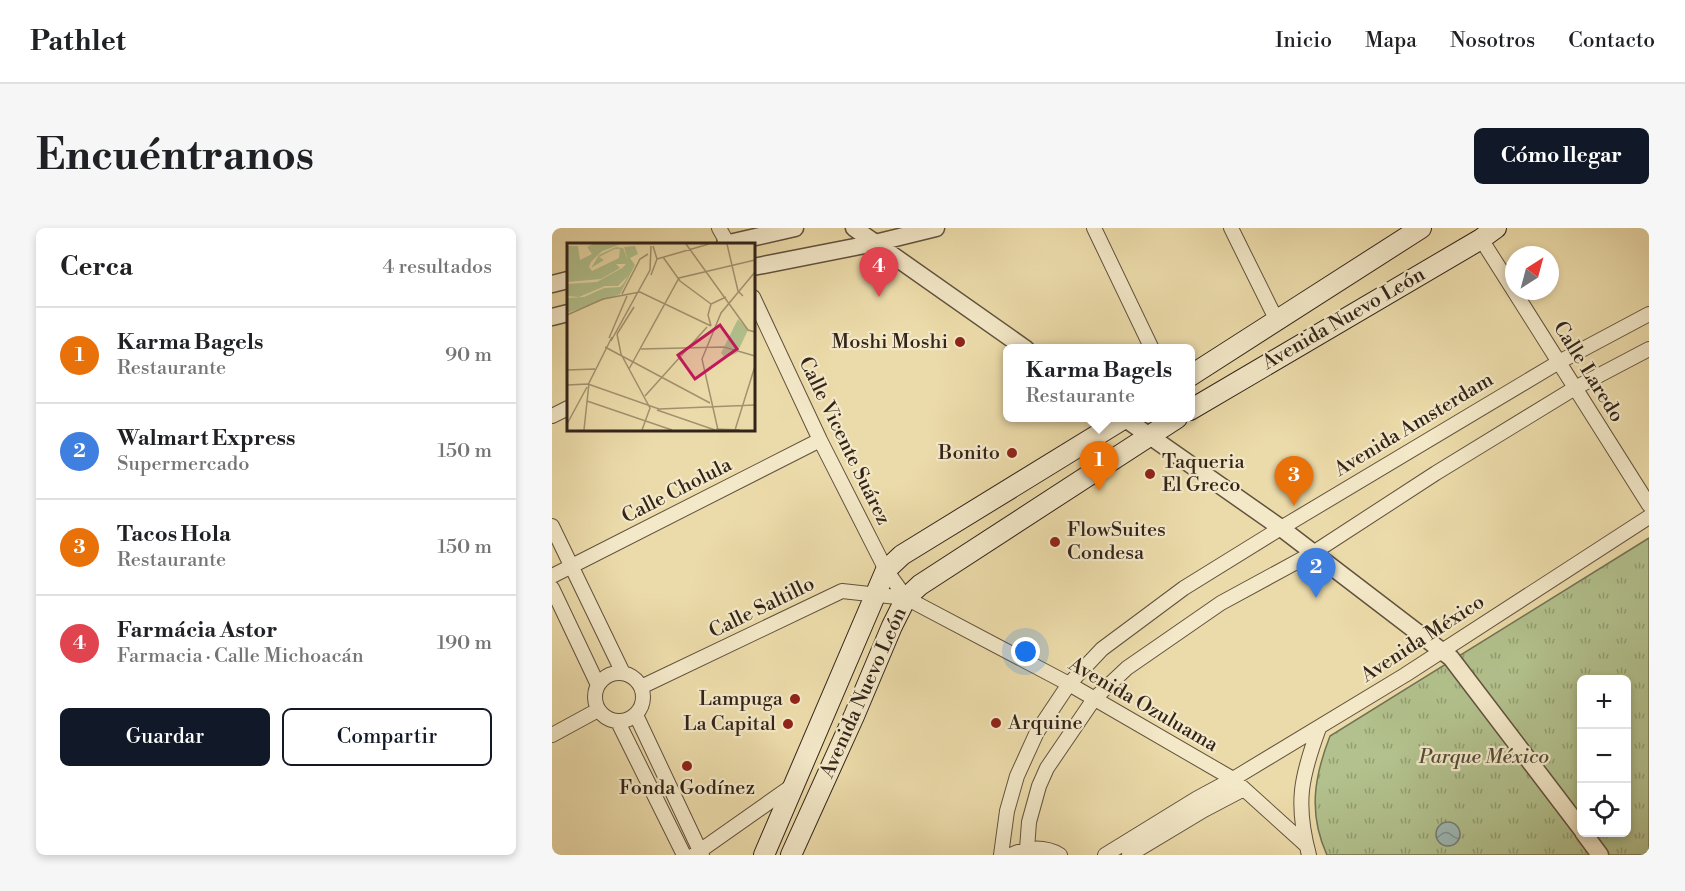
<!DOCTYPE html>
<html lang="es">
<meta charset="utf-8">
<style>
:root{--surface:#fff;--page:#f6f6f6;--text:#202124;--muted:#757577;--line:#e0e0e0;--accent:#111827}
body{margin:0;font-family:"Libre Bodoni",serif;background:var(--page);color:var(--text)}
.controls{position:absolute;right:18px;bottom:18px;display:grid;overflow:hidden;border-radius:9px;box-shadow:0 3px 9px #0003}
.controls button{width:54px;height:54px;display:grid;place-items:center;padding:0;border:0;border-bottom:2px solid var(--line);background:var(--surface);color:var(--text);font:30px sans-serif}
.compass{position:absolute;left:953px;top:18px;width:54px;height:54px;border-radius:50%;background:var(--surface);box-shadow:0 3px 9px #0003;rotate:36deg}
.you{position:absolute;left:474px;top:424px;width:21px;height:21px;margin:-15px;border:4px solid #fff;border-radius:50%;background:#1a73e8;box-shadow:0 0 0 9px #1a73e833}
.badge{display:grid;place-items:center;width:39px;height:39px;border-radius:50%;background:var(--accent);color:#fff;font-size:20px;font-weight:700}
.pin{position:absolute;translate:-50% -50px;filter:drop-shadow(0 2px 3px #0008)}
.pin::after{content:'';position:absolute;top:32px;width:21px;height:18px;background:inherit;clip-path:polygon(0 0,100% 0,50% 100%)}
.popup{position:absolute;left:451px;top:116px;width:192px;height:78px;box-sizing:border-box;display:grid;place-content:center;border-radius:9px;background:var(--surface);filter:drop-shadow(0 2px 4px #0005);font-size:20px;white-space:nowrap;color:var(--muted)}
.popup b{font-size:22px;color:var(--text)}
.popup::after{content:'';position:absolute;left:50%;top:100%;margin-left:-12px;border:12px solid transparent;border-top-color:var(--surface)}
.list{margin:0;padding:0;list-style:none}
h2{display:flex;justify-content:space-between;align-items:center;height:78px;margin:0;padding:0 24px;font-size:26px}
h2 small{font-size:20px;font-weight:400;color:var(--muted)}
.list li{display:grid;grid-template-columns:39px 1fr auto;gap:18px;align-items:center;box-sizing:border-box;height:96px;padding:0 24px;border-top:2px solid var(--line)}
.list b{display:block;font-size:22px;white-space:nowrap}
.list p{margin:0;font-size:20px;white-space:nowrap;color:var(--muted)}
.list em{font-size:20px;font-style:normal;color:var(--muted)}
.actions{display:flex;gap:12px;padding:18px 24px}
.actions a{flex:1;padding:14px 0;border:2px solid var(--accent);border-radius:9px;text-align:center;font-size:21px;color:var(--accent)}
.actions .main{background:var(--accent);color:#fff}
.icon{flex:none;width:33px;height:33px;fill:none;stroke:currentColor;stroke-width:2;stroke-linecap:round;stroke-linejoin:round}
.map{position:relative;flex:none;width:1097px;height:627px;overflow:hidden;border-radius:9px}
header{display:flex;align-items:center;gap:36px;box-sizing:border-box;height:84px;padding:0 30px;background:var(--surface);border-bottom:2px solid var(--line)}
header strong{font-size:28px}
nav{display:flex;gap:33px;margin-inline-start:auto;font-size:21px}
.intro{display:flex;align-items:center;justify-content:space-between;box-sizing:border-box;height:144px;padding:0 36px}
h1{margin:0;font-size:42px}
.button{padding:15px 27px;border-radius:9px;background:var(--accent);color:#fff;font-size:21px;font-weight:700}
main{display:flex;gap:36px;padding:0 36px}
aside{flex:1;background:var(--surface);border-radius:9px;box-shadow:0 3px 9px #0003}
.map>svg:first-child{display:block}
.park{fill:url(#park-tufts);stroke:#727254;stroke-width:1.5;fill-rule:evenodd}
.water{fill:url(#water-waves);stroke:#737d76;stroke-width:1.5}
.lines{fill:none;stroke-linecap:round;stroke-linejoin:round}
.minor-casing{stroke:#61523e;stroke-width:16}
.tertiary-casing{stroke:#61523e;stroke-width:19}
.secondary-casing{stroke:#33241a;stroke-width:22}
.minor{stroke:#f3e8c8;stroke-width:14}
.tertiary{stroke:#f3e8c8;stroke-width:16}
.secondary{stroke:#f3e8c8;stroke-width:20}
.poi-dot{fill:#8f2418;stroke:#f3e8c8;stroke-width:2}
.labels{text-anchor:middle;dominant-baseline:central;stroke-width:4.5;stroke-linejoin:round;paint-order:stroke}
.street-label{font-size:20px;fill:#33241a;stroke:#f3e8c8}
.poi-label{font-size:20px;fill:#33241a;stroke:#f3e8c8;text-anchor:end}
.park-label{font-size:20px;font-style:italic;fill:#534b37;stroke:#f3e8c8}
.inset-road{fill:none;stroke:#a29270;stroke-width:1.5}
.view{fill:#c2185b;fill-opacity:0.15;stroke:#c2185b;stroke-width:3}
.inset-edge{fill:none;stroke:#33241a;stroke-width:3}
</style>
<header>
<strong>Pathlet</strong>
<nav><a>Inicio</a><a>Mapa</a><a>Nosotros</a><a>Contacto</a></nav>
</header>
<div class="intro"><h1>Encuéntranos</h1><a class="button">Cómo llegar</a></div>
<main>
<aside>
<h2>Cerca<small>4 resultados</small></h2>
<ul class="list">
<li><span class="badge" style="background:#e8710a">1</span><div><b>Karma Bagels</b><p>Restaurante</p></div><em>90 m</em></li>
<li><span class="badge" style="background:#3f7fe0">2</span><div><b>Walmart Express</b><p>Supermercado</p></div><em>150 m</em></li>
<li><span class="badge" style="background:#e8710a">3</span><div><b>Tacos Hola</b><p>Restaurante</p></div><em>150 m</em></li>
<li><span class="badge" style="background:#e0444e">4</span><div><b>Farmácia Astor</b><p>Farmacia · Calle Michoacán</p></div><em>190 m</em></li>
</ul>
<div class="actions"><a class="main">Guardar</a><a>Compartir</a></div>
</aside>
<div class="map">
<svg width="1097" height="627" viewBox="0 0 1097 627">
<defs>
<pattern id="park-tufts" width="24" height="20" patternUnits="userSpaceOnUse" patternTransform="scale(1.5)"><rect width="24" height="20" fill="#b2c18d"/><path d="M3 7l-1-3M5 7V3M7 7l1-3M15 17l-1-3M17 17v-4M19 17l1-3" fill="none" stroke="#919d72"/></pattern>
<pattern id="water-waves" width="16" height="10" patternUnits="userSpaceOnUse" patternTransform="scale(1.5)"><rect width="16" height="10" fill="#9db8b4"/><path d="M0 5q4-4 8 0t8 0" fill="none" stroke="#819592"/></pattern>
</defs>
<rect width="100%" height="100%" fill="#ecdbaa"/>
<filter id="stains"><feTurbulence type="fractalNoise" baseFrequency=".00333" numOctaves="4"/><feColorMatrix values="0 0 0 0 .2 0 0 0 0 .09 0 0 0 0 .02 0 0 0 .5 -.17"/></filter>
<radialGradient id="worn" r=".72"><stop offset=".6" stop-color="#630" stop-opacity="0"/><stop offset="1" stop-color="#630" stop-opacity=".3"/></radialGradient>
<path class="park" d="M 1097,310 L 1097,627 L 775,627 C 756,586 762,549 778,508 ZM 1030,452 L 1074,452 L 1074,604 L 1030,604 Z"/>
<path class="water" d="M884 606a12 12 0 1 1 24 0a12 12 0 1 1-24 0Z"/>
<g class="lines">
<defs>
<path id="minor" d="M 167,0 L 176,16
M 542,0 L 600,121
M 679,0 L 725,93
M 929,11 L 962,63
M 962,63 L 1097,277
M 201,69 L 268,212 L 334,342 L 354,370
M 0,188 L 16,180
M 0,298 L 71,445
M 0,348 L 268,212
M 0,360 L 46,457
M43 469a24 24 0 1 1 48 0a24 24 0 1 1-48 0Z
M 89,459 L 290,363 L 354,370 L 517,456 L 681,551 L 754,617
M 84,487 L 150,627
M 66,494 L 132,627
M 0,507 L 46,482
M 475,621 L 477,594 L 487,558 L 495,540 L 542,471 L 575,440 L 669,375 L 761,325 L 884,245 L 1023,160 L 1097,121
M 142,627 L 240,558
M 449,627 L 455,583 L 465,548 L 485,504 L 517,456 L 550,421 L 632,360 L 729,300 L 1007,134 L 1097,86
M 459,627 C 474,619 493,618 508,627
M 553,627 L 644,571 L 681,551 L 853,447 L 1097,289
M 577,627 L 652,582 L 692,561
M 757,627 C 743,575 749,549 767,500"/>
<path id="tertiary" d="M 302,0 L 474,121
M 173,16 L 243,0
M 201,39 L 323,15 L 384,0
M 0,56 L 16,52
M 0,89 L 16,85
M 572,190 L 729,300 L 899,430 L 1030,602
M 1031,604 L 1048,627"/>
<path id="secondary" d="M 638,148 L 869,0
M 638,182 L 929,11 L 944,0
M 212,627 L 334,342 L 350,327 L 573,190
M 239,627 L 302,488 L 340,398 L 354,370 L 368,357 L 625,190"/>
</defs>
<use href="#minor" class="minor-casing"/>
<use href="#tertiary" class="tertiary-casing"/>
<use href="#secondary" class="secondary-casing"/>
<use href="#minor" class="minor"/>
<use href="#tertiary" class="tertiary"/>
<use href="#secondary" class="secondary"/>
</g>
<g class="poi-dot">
<circle cx="408" cy="114" r="6"/>
<circle cx="460" cy="225" r="6"/>
<circle cx="598" cy="246" r="6"/>
<circle cx="503" cy="314" r="6"/>
<circle cx="243" cy="471" r="6"/>
<circle cx="444" cy="495" r="6"/>
<circle cx="236" cy="496" r="6"/>
<circle cx="135" cy="538" r="6"/>
</g>
<g class="labels">
<g class="street-label">
<text transform="translate(792 91) rotate(-30)">Avenida Nuevo León</text>
<text transform="translate(1036 144) rotate(58)">Calle Laredo</text>
<text transform="translate(862 197) rotate(-31)">Avenida Amsterdam</text>
<text transform="translate(292 213) rotate(64)">Calle Vicente Suárez</text>
<text transform="translate(125 263) rotate(-27)">Calle Cholula</text>
<text transform="translate(210 380) rotate(-26)">Calle Saltillo</text>
<text transform="translate(871 411) rotate(-33)">Avenida México</text>
<text transform="translate(312 465) rotate(-66)">Avenida Nuevo León</text>
<text transform="translate(591 477) rotate(30)">Avenida Ozuluama</text>
</g>
<g class="poi-label">
<text x="396" y="114">Moshi Moshi</text>
<text x="448" y="225">Bonito</text>
<text x="610" y="234" text-anchor="start">Taqueria<tspan x="610" dy="23">El Greco</tspan></text>
<text x="515" y="302" text-anchor="start">FlowSuites<tspan x="515" dy="23">Condesa</tspan></text>
<text x="231" y="471">Lampuga</text>
<text x="456" y="495" text-anchor="start">Arquine</text>
<text x="224" y="496">La Capital</text>
<text x="135" y="560" text-anchor="middle">Fonda Godínez</text>
</g>
<g class="park-label">
<text x="932" y="529">Parque México</text>
</g>
</g>
<g transform="translate(15 15)">
<rect width="188" height="188" fill="#ecdbaa"/>
<path d="M 26,1 L 67,1 L 54,1 L 35,8 L 24,19 L 22,24 L 25,28 L 52,15 L 53,6 L 48,6 L 32,14 L 37,17 L 24,25 L 32,12 L 49,4 L 56,5 L 61,17 L 57,4 L 68,3 L 71,11 L 63,15 L 68,22 L 53,51 L 0,70 L 0,55 L 17,54 L 37,45 L 53,44 L 56,41 L 61,33 L 51,43 L 38,43 L 12,54 L 0,53 L 0,41 L 30,39 L 55,25 L 59,21 L 49,21 L 53,25 L 34,36 L 0,39 L 0,3 L 11,3 L 13,17 L 25,11 L 20,4 Z" fill="#b2c18d"/>
<path d="M 171,76 L 181,87 L 170,110 L 158,115 L 154,110 Z" fill="#b2c18d"/>
<path class="inset-road" d="M 119,1 L 181,87 L 188,89M 160,1 L 171,48 L 176,53M 96,14 L 113,38 L 144,61M 90,16 L 142,1M 84,32 L 90,16 L 86,3M 55,51 L 73,16 L 81,11M 0,72 L 36,56 L 73,49 L 144,83M 144,83 L 141,72 L 144,61 L 159,54M 50,91 L 67,64M 50,91 L 54,111 L 83,165 L 75,187M 42,95 L 60,53M 44,98 L 83,27 L 84,3M 38,104 L 143,160M 74,106 L 157,104 L 188,113M 62,126 L 112,35 L 188,17M 0,127 L 28,126M 0,142 L 21,141 L 92,166 L 188,162M 78,153 L 140,84M 20,158 L 105,187M 90,167 L 148,187M 0,181 L 20,144M 149,186 L 173,187M 17,187 L 22,140 L 45,94M 151,187 L 135,116 L 154,70 L 188,29M 168,187 L 188,123"/>
<path class="view" d="M 153,82 L 170,106 L 128,136 L 111,112 Z"/>
<rect width="188" height="188" class="inset-edge"/>
</g>
<rect width="100%" height="100%" filter="url(#stains)"/>
<rect width="100%" height="100%" fill="url(#worn)"/>
</svg>
<div class="controls">
<button>+</button>
<button>−</button>
<button><svg class="icon" aria-label="locate" viewBox="0 0 24 24"><circle cx="12" cy="12" r="6"/><path d="M12 2v4M12 18v4M2 12h4M18 12h4"/></svg></button>
</div>
<svg class="compass" viewBox="-18 -18 36 36"><path d="M0-13l5 13h-10z" fill="#e53935"/><path d="M0 13l5-13h-10z" fill="#757577"/></svg>
<div class="you"></div>
<div class="pin badge" style="left:547px;top:263px;background:#e8710a">1</div>
<div class="popup"><b>Karma Bagels</b>Restaurante</div>
<div class="pin badge" style="left:764px;top:370px;background:#3f7fe0">2</div>
<div class="pin badge" style="left:742px;top:278px;background:#e8710a">3</div>
<div class="pin badge" style="left:327px;top:69px;background:#e0444e">4</div>
</div>
</main>
